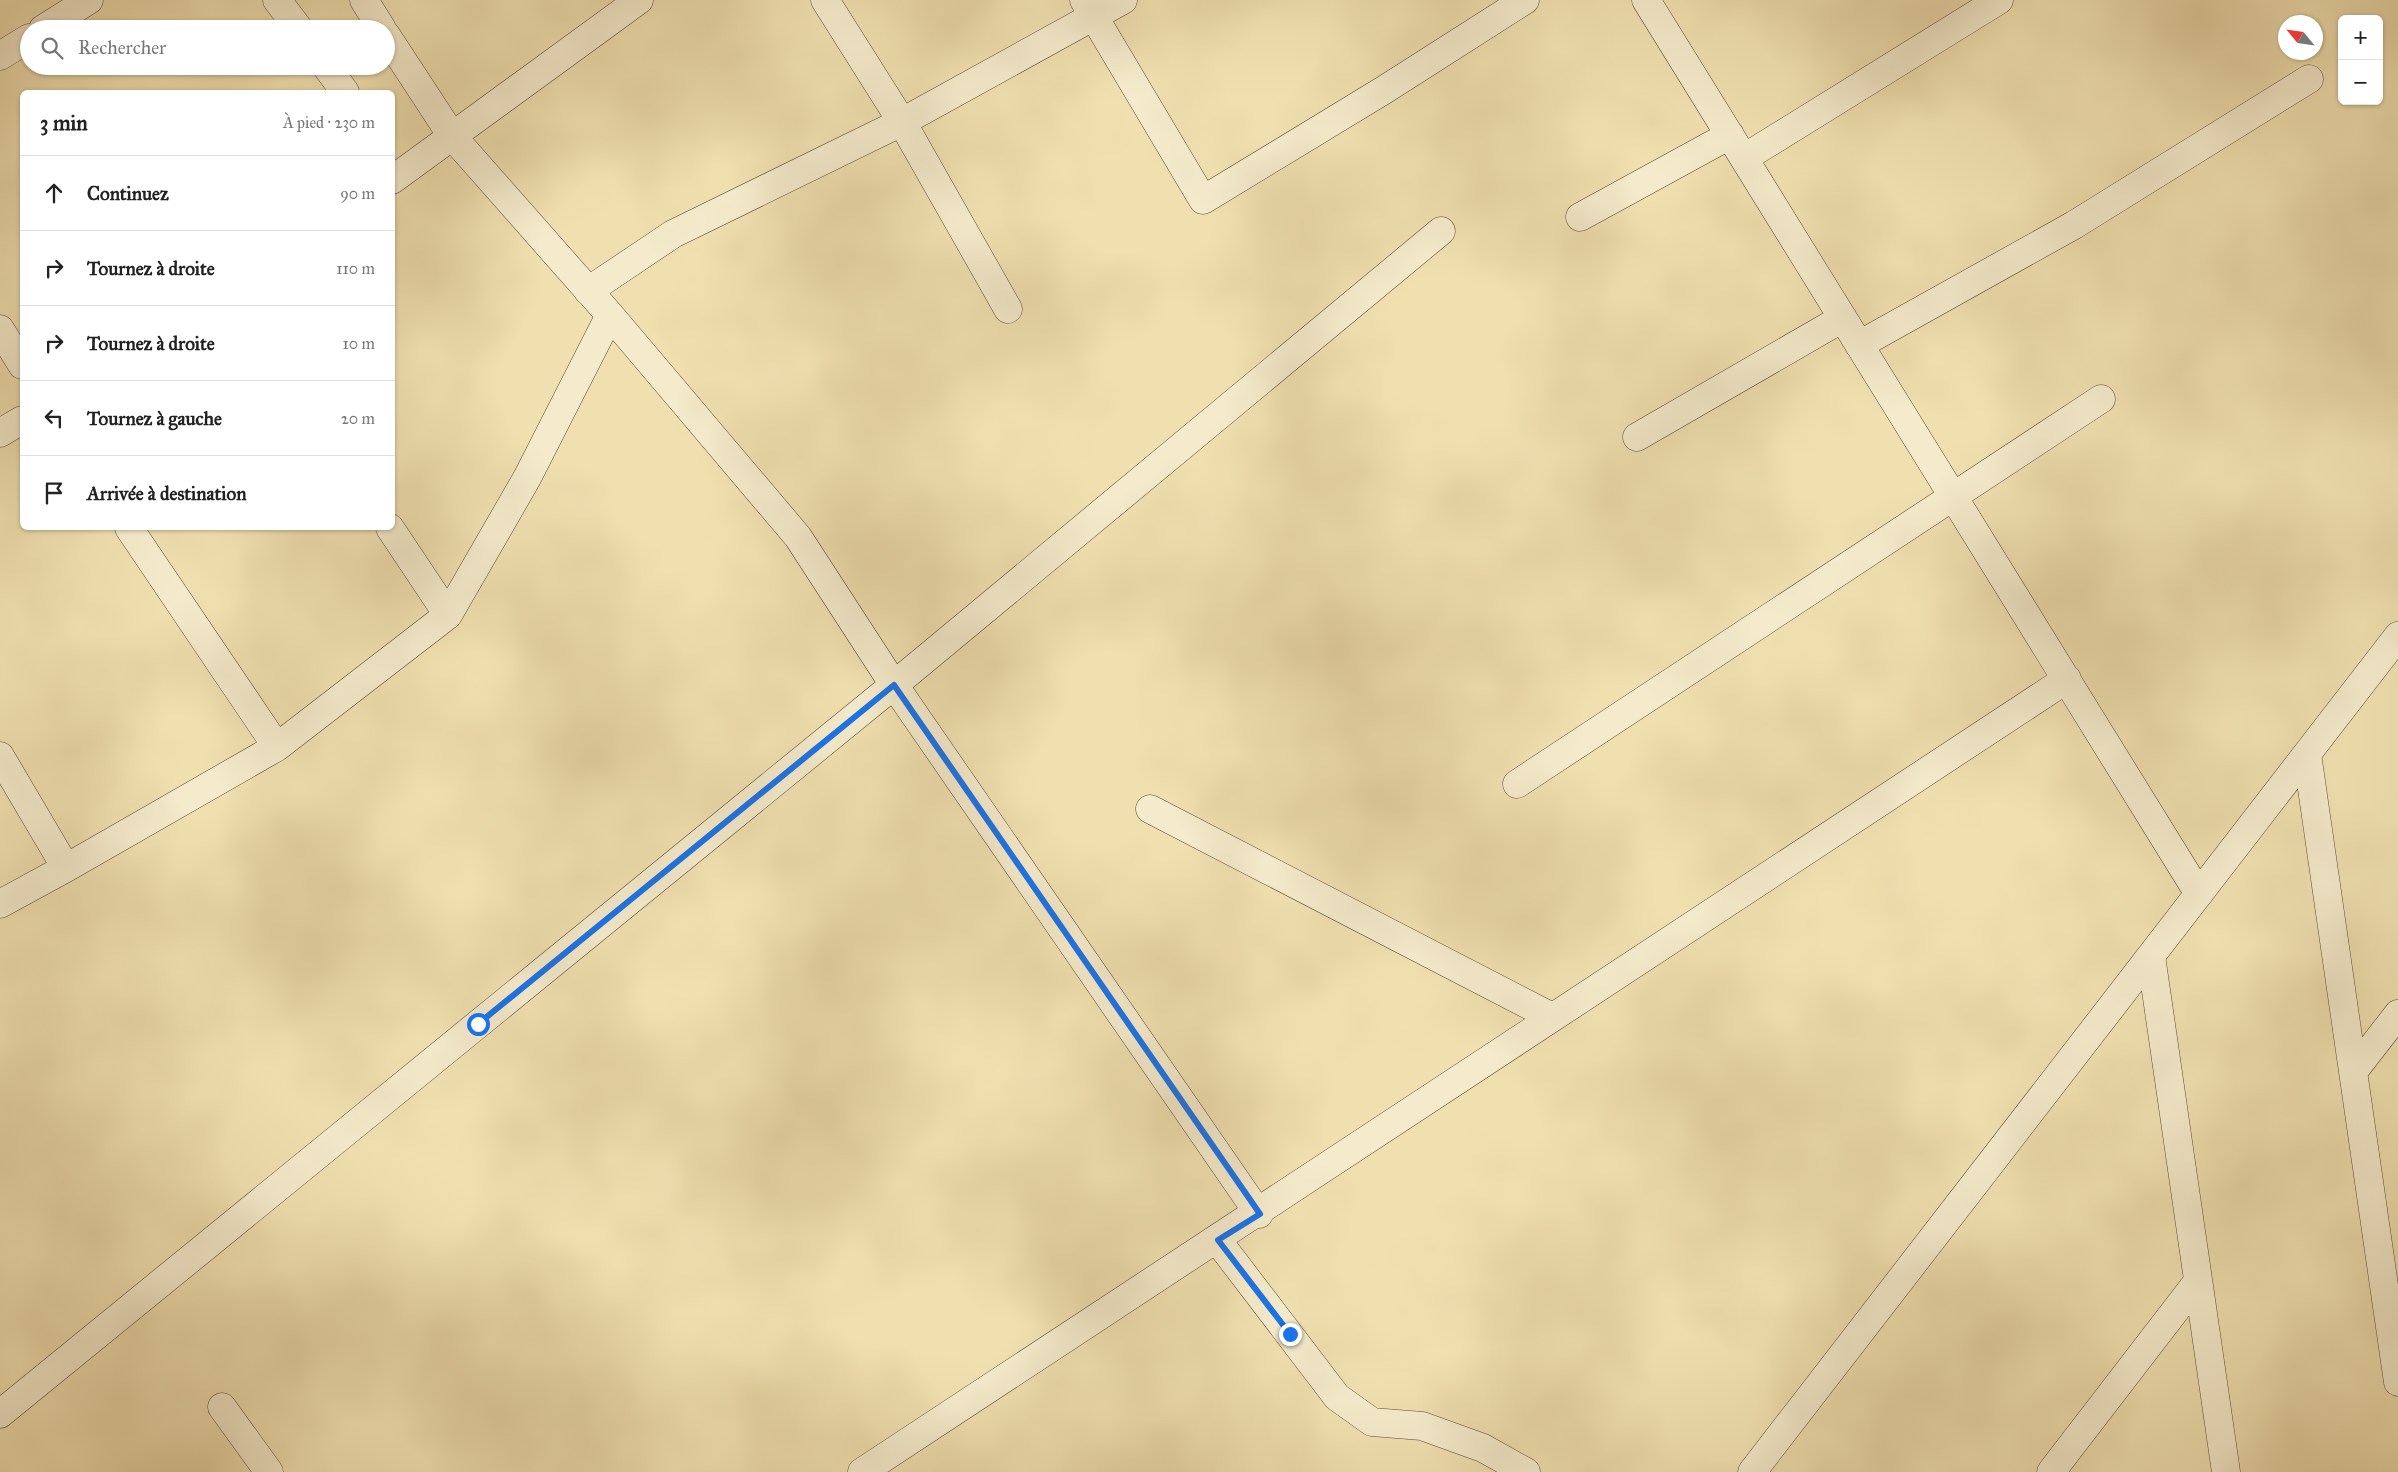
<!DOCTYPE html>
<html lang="fr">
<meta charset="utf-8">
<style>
:root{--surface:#fff;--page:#f6f6f6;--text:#222;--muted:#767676;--line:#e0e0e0}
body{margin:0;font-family:"IM FELL Great Primer",serif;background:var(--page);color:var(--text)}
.controls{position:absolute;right:15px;top:15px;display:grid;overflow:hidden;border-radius:8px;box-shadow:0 1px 4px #0004}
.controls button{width:45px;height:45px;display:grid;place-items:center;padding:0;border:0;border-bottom:1px solid var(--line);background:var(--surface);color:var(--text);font:25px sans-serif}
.compass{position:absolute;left:2278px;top:15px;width:45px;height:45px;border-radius:50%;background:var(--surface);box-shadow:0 1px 4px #0004;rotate:299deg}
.stop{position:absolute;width:15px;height:15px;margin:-11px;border:4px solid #1a73e8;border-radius:50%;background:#fff}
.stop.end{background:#1a73e8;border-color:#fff;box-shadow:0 1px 5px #0008}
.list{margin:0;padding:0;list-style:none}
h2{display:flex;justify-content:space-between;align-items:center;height:65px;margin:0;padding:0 20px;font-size:21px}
h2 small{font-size:16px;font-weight:400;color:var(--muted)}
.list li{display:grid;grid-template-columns:32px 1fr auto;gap:15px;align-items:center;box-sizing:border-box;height:75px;padding:0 20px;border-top:1px solid var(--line)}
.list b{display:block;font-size:19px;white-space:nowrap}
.list em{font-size:16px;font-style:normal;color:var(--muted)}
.icon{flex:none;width:28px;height:28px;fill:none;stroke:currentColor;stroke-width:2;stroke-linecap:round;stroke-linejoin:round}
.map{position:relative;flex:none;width:2398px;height:1472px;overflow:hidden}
.search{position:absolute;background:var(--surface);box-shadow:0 1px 4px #0004;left:20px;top:20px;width:375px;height:55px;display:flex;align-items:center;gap:12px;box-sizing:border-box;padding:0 18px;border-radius:28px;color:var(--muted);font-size:19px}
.panel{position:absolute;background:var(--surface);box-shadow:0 1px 4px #0004;left:20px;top:90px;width:375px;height:440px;border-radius:8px}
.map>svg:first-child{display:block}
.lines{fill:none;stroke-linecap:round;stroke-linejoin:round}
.minor-casing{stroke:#5c4c3a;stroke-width:29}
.minor{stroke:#f5ebcc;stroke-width:28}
.route{stroke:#1a73e8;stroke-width:6}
</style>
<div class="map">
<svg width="2398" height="1472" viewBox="0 0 2398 1472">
<rect width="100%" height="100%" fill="#f0e0b0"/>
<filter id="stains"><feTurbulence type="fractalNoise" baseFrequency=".004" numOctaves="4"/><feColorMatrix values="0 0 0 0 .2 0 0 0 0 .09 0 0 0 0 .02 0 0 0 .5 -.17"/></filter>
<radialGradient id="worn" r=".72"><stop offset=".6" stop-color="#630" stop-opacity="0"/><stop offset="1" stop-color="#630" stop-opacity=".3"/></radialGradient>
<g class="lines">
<defs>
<path id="minor" d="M 277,0 L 299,29
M 364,0 L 382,29
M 825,0 L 902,122 L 1008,309
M 1084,0 L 1203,200 L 1384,90 L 1525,0
M 1646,0 L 2199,894
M 43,29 L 89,0
M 386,35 L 452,136 L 610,315 L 798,537 L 894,685 L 1259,1214
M 0,56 L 29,38
M 326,66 L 345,92
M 1744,158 L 1999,0
M 392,180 L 639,0
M 1580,217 L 1730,135
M 588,291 L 673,234 L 902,122 L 1123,0
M 0,329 L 22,365
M 1859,345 L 2074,225 L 2309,79
M 0,433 L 22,420
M 1637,437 L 1843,318
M 129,528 L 277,747
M 390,528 L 448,615
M 2307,754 L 2398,1382
M 0,756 L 66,868
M 1517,784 L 2101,399
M 1150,809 L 1552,1017
M 0,904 L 66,868 L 277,747 L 448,615 L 527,478 L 610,315
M 2151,956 L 2226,1472
M 2353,1072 L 2398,1014
M 1218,1241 L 1337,1397 L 1372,1422 L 1422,1426 L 1483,1448 L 1526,1472
M 222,1407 L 269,1472
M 0,1414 L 894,685 L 1441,231
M 862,1472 C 1265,1210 1665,943 2067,679
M 1752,1472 L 2398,636
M 2051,1472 L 2198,1281"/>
</defs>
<use href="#minor" class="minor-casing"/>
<use href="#minor" class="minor"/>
</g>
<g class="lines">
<path class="route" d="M 478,1024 L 894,685 L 1260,1214 L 1218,1240 L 1290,1334"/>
</g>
<rect width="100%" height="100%" filter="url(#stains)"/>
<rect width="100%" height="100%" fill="url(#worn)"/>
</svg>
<div class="controls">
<button>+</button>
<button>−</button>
</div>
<svg class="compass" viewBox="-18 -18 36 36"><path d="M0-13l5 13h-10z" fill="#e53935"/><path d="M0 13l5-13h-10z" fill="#767676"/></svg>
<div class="stop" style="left:478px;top:1024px"></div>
<div class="stop end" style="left:1290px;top:1334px"></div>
<div class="search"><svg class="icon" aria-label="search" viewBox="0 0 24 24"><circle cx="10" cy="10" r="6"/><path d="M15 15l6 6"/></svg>Rechercher</div>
<section class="panel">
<h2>3 min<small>À pied · 230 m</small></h2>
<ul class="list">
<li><svg class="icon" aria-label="ahead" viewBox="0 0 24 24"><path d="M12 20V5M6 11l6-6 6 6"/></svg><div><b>Continuez</b></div><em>90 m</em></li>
<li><svg class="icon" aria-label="right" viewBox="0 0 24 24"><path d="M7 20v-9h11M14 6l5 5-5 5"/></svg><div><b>Tournez à droite</b></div><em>110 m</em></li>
<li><svg class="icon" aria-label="right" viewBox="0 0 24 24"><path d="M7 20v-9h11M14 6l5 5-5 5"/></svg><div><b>Tournez à droite</b></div><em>10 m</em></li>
<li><svg class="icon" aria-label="left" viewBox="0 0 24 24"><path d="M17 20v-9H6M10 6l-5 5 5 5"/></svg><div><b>Tournez à gauche</b></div><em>20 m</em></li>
<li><svg class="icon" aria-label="arrive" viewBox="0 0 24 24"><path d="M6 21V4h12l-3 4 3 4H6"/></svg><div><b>Arrivée à destination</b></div></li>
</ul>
</section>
</div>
